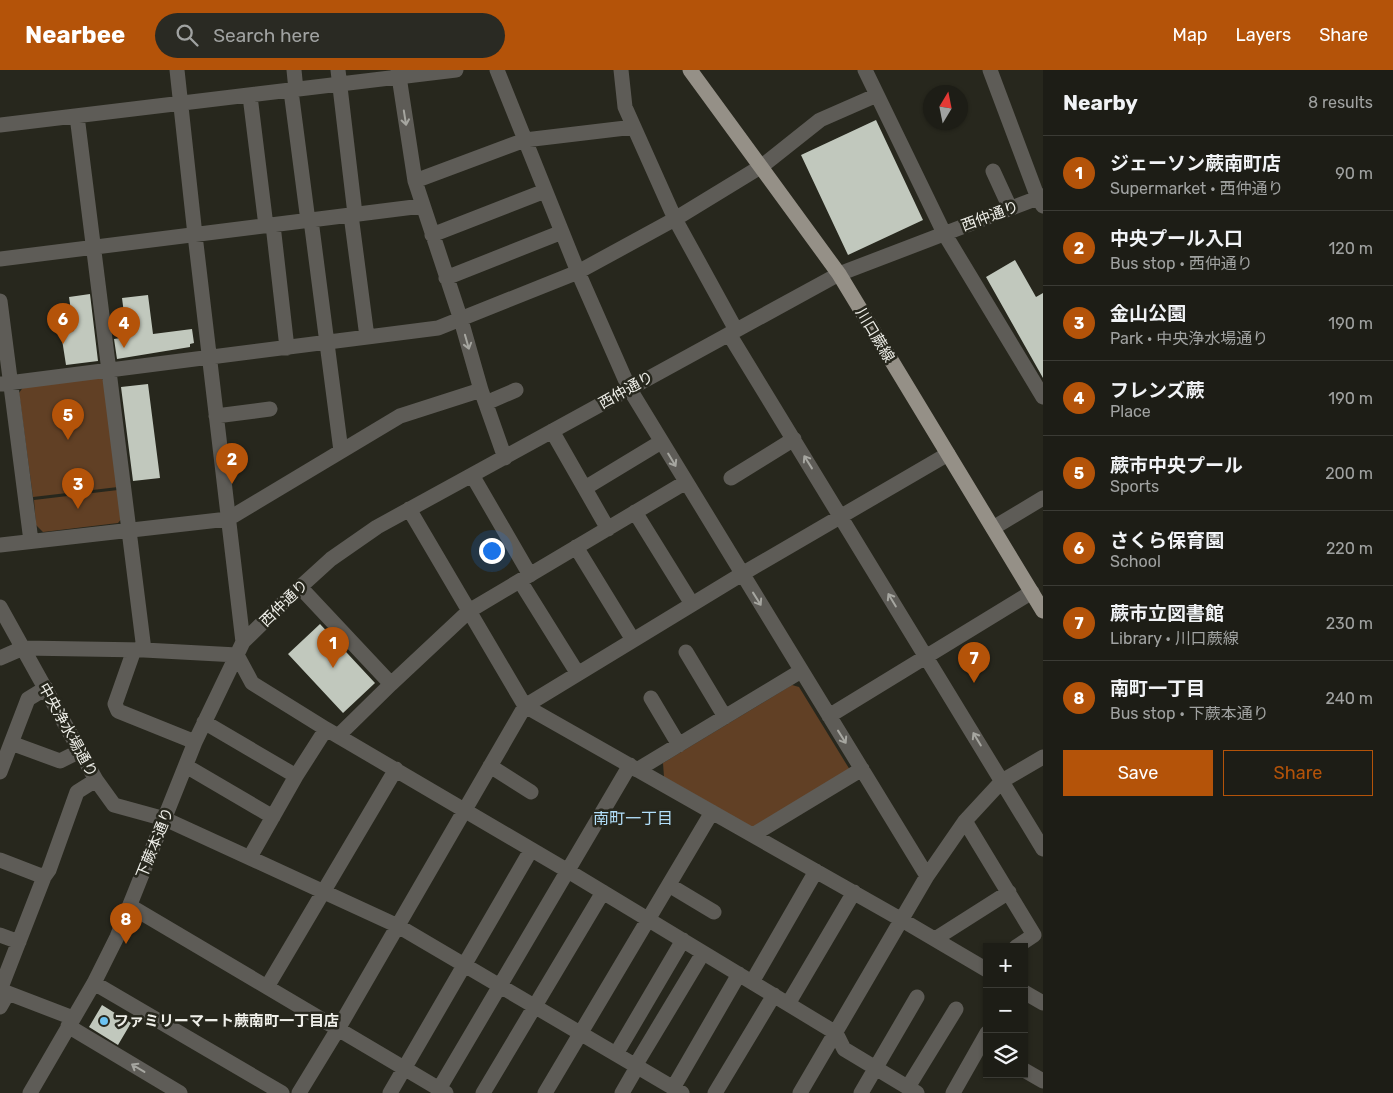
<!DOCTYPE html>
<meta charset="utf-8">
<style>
:root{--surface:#1d1d16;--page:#2a2a23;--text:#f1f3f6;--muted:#a0a2a1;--line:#3b3b35;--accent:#b45309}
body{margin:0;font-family:Rubik,"Noto Sans JP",sans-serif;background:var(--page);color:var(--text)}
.controls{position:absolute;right:15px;bottom:15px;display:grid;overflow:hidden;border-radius:0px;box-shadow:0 1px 4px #0004}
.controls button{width:45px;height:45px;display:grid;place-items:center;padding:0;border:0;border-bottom:1px solid var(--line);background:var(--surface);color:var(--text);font:25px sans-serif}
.compass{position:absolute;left:923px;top:15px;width:45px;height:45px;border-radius:50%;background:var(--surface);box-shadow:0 1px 4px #0004;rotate:10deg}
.you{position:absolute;left:491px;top:480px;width:18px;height:18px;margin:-12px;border:4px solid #fff;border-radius:50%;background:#1a73e8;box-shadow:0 0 0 8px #1a73e833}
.badge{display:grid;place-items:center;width:32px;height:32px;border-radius:50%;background:var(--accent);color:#fff;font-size:16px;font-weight:700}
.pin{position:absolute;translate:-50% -41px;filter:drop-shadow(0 1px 2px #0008)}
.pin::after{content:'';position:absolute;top:26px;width:18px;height:15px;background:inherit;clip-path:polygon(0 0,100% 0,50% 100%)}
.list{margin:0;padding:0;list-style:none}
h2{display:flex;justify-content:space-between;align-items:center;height:65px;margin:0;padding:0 20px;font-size:21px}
h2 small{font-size:16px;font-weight:400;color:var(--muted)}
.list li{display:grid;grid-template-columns:32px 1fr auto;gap:15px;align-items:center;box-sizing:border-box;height:75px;padding:0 20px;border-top:1px solid var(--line)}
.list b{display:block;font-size:19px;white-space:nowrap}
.list p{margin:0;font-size:16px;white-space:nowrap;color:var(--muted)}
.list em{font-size:16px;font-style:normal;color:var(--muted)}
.actions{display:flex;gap:10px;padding:15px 20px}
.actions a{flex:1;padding:11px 0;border:1px solid var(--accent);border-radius:0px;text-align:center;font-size:18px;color:var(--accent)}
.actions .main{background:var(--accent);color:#fff}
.icon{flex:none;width:28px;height:28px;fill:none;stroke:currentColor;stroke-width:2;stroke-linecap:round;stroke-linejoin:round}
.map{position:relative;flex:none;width:1043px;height:1023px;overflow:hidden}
header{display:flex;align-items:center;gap:30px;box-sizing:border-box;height:70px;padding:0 25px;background:var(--accent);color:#fff}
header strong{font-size:24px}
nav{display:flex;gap:28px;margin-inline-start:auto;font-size:18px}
.search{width:350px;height:45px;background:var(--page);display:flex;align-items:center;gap:12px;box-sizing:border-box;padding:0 18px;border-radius:28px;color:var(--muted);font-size:19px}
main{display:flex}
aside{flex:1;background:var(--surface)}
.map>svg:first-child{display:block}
.green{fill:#614025}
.building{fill:#c1c8bd}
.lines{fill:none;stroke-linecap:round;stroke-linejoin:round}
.minor{stroke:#5e5c57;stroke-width:15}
.major{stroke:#959087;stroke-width:15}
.oneway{stroke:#a6a6a0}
.poi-dot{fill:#6cc3f2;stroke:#27271d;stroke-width:2}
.labels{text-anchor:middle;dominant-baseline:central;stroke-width:5;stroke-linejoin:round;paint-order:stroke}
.street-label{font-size:15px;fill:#efefe9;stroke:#27271d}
.poi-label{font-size:15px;font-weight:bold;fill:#efefe9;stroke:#27271d;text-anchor:start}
.neighbourhood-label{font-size:16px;fill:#b2dffa;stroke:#27271d}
</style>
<header>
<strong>Nearbee</strong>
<div class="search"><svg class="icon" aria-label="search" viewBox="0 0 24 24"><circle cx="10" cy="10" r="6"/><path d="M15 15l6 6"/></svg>Search here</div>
<nav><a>Map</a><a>Layers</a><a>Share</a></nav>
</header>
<main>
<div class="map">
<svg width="1043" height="1023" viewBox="0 0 1043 1023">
<rect width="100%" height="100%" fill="#27271d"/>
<path class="green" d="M 100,307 L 104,311 L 118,417 L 33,427 L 19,323 L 24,316 Z
M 118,420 L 122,448 L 118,453 L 43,462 L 36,455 L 34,430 Z
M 792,615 L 799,617 L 850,700 L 753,758 L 664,707 L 663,693 Z"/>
<path class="building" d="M 876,50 L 923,150 L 848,185 L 801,85 Z
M 1015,190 L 1036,227 L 1043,223 L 1043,308 L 986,207 Z
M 90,224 L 98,291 L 66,295 L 61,263 L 74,261 L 69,227 Z
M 148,225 L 153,264 L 192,259 L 194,273 L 190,274 L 190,277 L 117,289 L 114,269 L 127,267 L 122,228 Z
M 148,314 L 160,408 L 133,411 L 121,317 Z
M 320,554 L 375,613 L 343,643 L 288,584 Z
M 102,935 L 131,953 L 118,975 L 89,957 Z"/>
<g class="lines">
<path class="minor" d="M 177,0 L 195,165 L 243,572
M 294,0 L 296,20
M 338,0 L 355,144
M 398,0 L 415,111 L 461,250 L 481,320 L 505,388
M 497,0 L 578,202 L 629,318 L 927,806
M 621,0 L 625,37 L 675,149 L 736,260
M 865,0 L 944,163 L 1043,327
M 990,0 L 1038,128 L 1043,136
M 291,21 L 308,151
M 250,26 L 266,156
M 77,46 L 144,580
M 0,55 L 456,0
M 993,101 L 1010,138
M 415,111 L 525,70 L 634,57
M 351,145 L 367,267
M 311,150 L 341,381
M 273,155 L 287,278
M 432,165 L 545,121
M 0,189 L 422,136
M 446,208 L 562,162
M 0,231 L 31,471
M 729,264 L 1043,779
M 0,314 L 438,258 L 578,202 L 675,149 L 762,96 L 820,50 L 877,25
M 486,333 L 516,320
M 216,346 L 270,339
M 552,361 L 608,459
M 472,405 L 530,505
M 731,408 L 794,369
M 585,418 L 661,372
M 409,439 L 525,636 L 902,850 L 987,900
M 635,442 L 692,534
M 993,458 L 1043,428
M 0,475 L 228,449 L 400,346 L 481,320
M 576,477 L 633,570
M 520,511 L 578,604
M 300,517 L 391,614
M 0,537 L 96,710 L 114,735 L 165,749 L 398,856 L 682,1023
M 134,580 L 115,634 L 118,641 L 195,672
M 686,582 L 725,647
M 0,588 L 23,578 L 144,580 L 237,585 L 252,613 L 326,659 L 568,801 L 836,963 L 844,979 L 917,1023
M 651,628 L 679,675
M 829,646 L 1032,522
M 204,652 L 296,706
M 338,666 L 391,614 L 469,541 L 686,412
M 11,673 L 60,691 L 80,681
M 186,696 L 273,747
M 490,696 L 531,722
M 637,700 L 801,601
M 0,702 L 28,629 L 46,618
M 965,751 L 1034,865 L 1016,877
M 753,765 L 862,699
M 250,787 L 296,706 L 326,659
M 0,790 L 44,807
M 669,815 L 714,842
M 130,836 L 446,1023
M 0,865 L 19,872
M 935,869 L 1009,822
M 752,912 L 816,801
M 94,913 L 282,1023
M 267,917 L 396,699
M 0,920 L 44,807 L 49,800 L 77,722 L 96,710
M 0,920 L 73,948
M 1024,922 L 1043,933
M 788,934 L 854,822
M 0,937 L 8,923
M 68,956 L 180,1023
M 616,984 L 683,870
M 635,996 L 703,883
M 1024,1000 L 1043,1011
M 908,1017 L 956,939
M 673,1018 L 739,904
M 439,1019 L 630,695
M 30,1023 L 94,913 L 117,867 L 195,672 L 243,572 L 287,529 L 331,489 L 377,457 L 839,204 L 1043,126
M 299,1023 L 338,959 L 525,636 L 742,504 L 948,384
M 390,1023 L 531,780
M 483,1023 L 603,822
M 545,1023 L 712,742
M 622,1023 L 637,997
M 715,1023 L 774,925
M 800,1023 L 927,806 L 965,751 L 1002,711 L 1043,687
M 861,1023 L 917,927
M 953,1023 L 987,963"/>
<path class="major" d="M 690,0 L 839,204 L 1043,541"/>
</g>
<defs><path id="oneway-shaft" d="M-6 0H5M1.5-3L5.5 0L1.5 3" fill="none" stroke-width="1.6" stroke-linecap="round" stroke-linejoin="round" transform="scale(1.25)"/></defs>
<g class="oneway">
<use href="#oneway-shaft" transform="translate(405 48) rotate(81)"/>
<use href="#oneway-shaft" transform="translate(467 272) rotate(74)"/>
<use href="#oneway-shaft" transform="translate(672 390) rotate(59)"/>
<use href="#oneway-shaft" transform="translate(808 392) rotate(-122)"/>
<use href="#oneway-shaft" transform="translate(757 529) rotate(58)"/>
<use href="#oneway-shaft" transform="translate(892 530) rotate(-121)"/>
<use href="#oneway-shaft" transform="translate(842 667) rotate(58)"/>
<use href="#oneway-shaft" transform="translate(977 669) rotate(-121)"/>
<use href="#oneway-shaft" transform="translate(138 998) rotate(-149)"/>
</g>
<circle class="poi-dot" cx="104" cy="951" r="5"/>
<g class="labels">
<g class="street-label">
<text transform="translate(990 146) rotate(-20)">西仲通り</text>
<text transform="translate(875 265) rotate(59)">川口蕨線</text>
<text transform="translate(626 320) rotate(-29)">西仲通り</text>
<text transform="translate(284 533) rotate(-44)">西仲通り</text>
<text transform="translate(68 660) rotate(61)">中央浄水場通り</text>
<text transform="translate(155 773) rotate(-68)">下蕨本通り</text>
</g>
<g class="poi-label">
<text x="114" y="951">ファミリーマート蕨南町一丁目店</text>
</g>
<g class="neighbourhood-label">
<text x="633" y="748">南町一丁目</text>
</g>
</g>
</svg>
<div class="controls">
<button>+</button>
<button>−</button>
<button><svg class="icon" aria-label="layers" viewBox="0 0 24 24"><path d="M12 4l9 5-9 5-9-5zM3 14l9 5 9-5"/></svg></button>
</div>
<svg class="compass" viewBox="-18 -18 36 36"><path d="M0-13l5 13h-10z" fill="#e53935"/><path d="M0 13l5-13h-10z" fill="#a0a2a1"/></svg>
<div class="you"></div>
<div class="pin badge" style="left:333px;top:598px">1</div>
<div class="pin badge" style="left:232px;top:414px">2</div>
<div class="pin badge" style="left:78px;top:439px">3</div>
<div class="pin badge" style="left:124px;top:278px">4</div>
<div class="pin badge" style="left:68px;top:370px">5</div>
<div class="pin badge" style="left:63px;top:274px">6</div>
<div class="pin badge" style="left:974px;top:613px">7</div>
<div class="pin badge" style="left:126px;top:874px">8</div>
</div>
<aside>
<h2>Nearby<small>8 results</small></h2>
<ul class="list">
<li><span class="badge">1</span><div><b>ジェーソン蕨南町店</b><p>Supermarket · 西仲通り</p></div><em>90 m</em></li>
<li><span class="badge">2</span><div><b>中央プール入口</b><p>Bus stop · 西仲通り</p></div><em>120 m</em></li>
<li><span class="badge">3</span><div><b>金山公園</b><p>Park · 中央浄水場通り</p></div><em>190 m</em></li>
<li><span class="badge">4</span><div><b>フレンズ蕨</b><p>Place</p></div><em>190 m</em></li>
<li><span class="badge">5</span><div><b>蕨市中央プール</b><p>Sports</p></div><em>200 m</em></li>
<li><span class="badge">6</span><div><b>さくら保育園</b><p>School</p></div><em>220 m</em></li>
<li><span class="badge">7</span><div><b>蕨市立図書館</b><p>Library · 川口蕨線</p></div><em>230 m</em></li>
<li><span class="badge">8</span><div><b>南町一丁目</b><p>Bus stop · 下蕨本通り</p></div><em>240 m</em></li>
</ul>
<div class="actions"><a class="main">Save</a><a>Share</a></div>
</aside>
</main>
